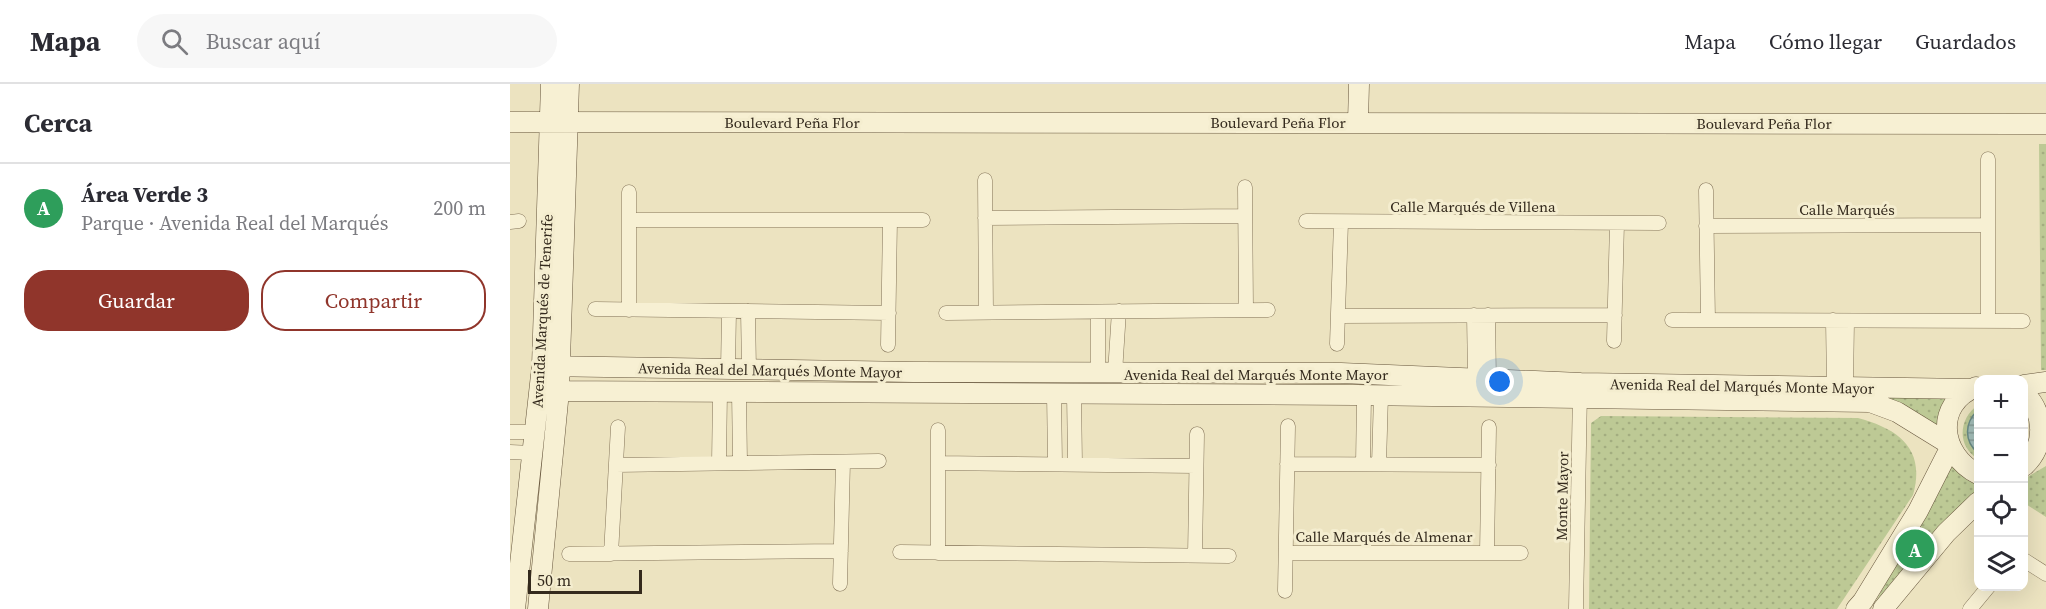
<!DOCTYPE html>
<html lang="es">
<meta charset="utf-8">
<style>
:root{--surface:#fff;--page:#f7f7f7;--text:#2b2b33;--muted:#7c7c81;--line:#e1e1e2;--accent:#90352b}
body{margin:0;font-family:"Source Serif 4",serif;background:var(--page);color:var(--text)}
.controls{position:absolute;right:18px;bottom:18px;display:grid;overflow:hidden;border-radius:12px;box-shadow:0 6px 24px #0002}
.controls button{width:54px;height:54px;display:grid;place-items:center;padding:0;border:0;border-bottom:2px solid var(--line);background:var(--surface);color:var(--text);font:30px sans-serif}
.scale{position:absolute;left:18px;bottom:15px;width:114px;box-sizing:border-box;padding-left:6px;border:3px solid #342a1d;border-top:0;font-size:16px;line-height:21px;white-space:nowrap;color:#342a1d;-webkit-text-stroke:4px #f4edcf;paint-order:stroke}
.you{position:absolute;left:990px;top:298px;width:21px;height:21px;margin:-15px;border:4px solid #fff;border-radius:50%;background:#1a73e8;box-shadow:0 0 0 9px #1a73e833}
.badge{display:grid;place-items:center;width:39px;height:39px;border-radius:50%;background:var(--accent);color:#fff;font-size:20px;font-weight:700}
.pin{position:absolute;translate:-50% -50%;border:3px solid #fff;box-shadow:0 2px 6px #0006}
.list{margin:0;padding:0;list-style:none}
h2{display:flex;justify-content:space-between;align-items:center;height:78px;margin:0;padding:0 24px;font-size:26px}
h2 small{font-size:20px;font-weight:400;color:var(--muted)}
.list li{display:grid;grid-template-columns:39px 1fr auto;gap:18px;align-items:center;box-sizing:border-box;height:90px;padding:0 24px;border-top:2px solid var(--line)}
.list b{display:block;font-size:22px;white-space:nowrap}
.list p{margin:0;font-size:20px;white-space:nowrap;color:var(--muted)}
.list em{font-size:20px;font-style:normal;color:var(--muted)}
.actions{display:flex;gap:12px;padding:18px 24px}
.actions a{flex:1;padding:14px 0;border:2px solid var(--accent);border-radius:24px;text-align:center;font-size:21px;color:var(--accent)}
.actions .main{background:var(--accent);color:#fff}
.icon{flex:none;width:33px;height:33px;fill:none;stroke:currentColor;stroke-width:2;stroke-linecap:round;stroke-linejoin:round}
.map{position:relative;flex:none;width:1536px;height:525px;overflow:hidden}
header{display:flex;align-items:center;gap:36px;box-sizing:border-box;height:84px;padding:0 30px;background:var(--surface);border-bottom:2px solid var(--line)}
header strong{font-size:28px}
nav{display:flex;gap:33px;margin-inline-start:auto;font-size:21px}
.search{width:420px;height:54px;background:var(--page);display:flex;align-items:center;gap:15px;box-sizing:border-box;padding:0 21px;border-radius:33px;color:var(--muted);font-size:22px}
main{display:flex}
aside{flex:1;background:var(--surface)}
.map>svg:first-child{display:block}
.park{fill:url(#park-dots)}
.water{fill:url(#water-rules);stroke:#6a8b86;stroke-width:1.5}
.lines{fill:none;stroke-linecap:round;stroke-linejoin:round}
.street-casing{stroke:#847459;stroke-width:15}
.secondary-casing{stroke:#66553c;stroke-width:21}
.street{stroke:#f7f0d3;stroke-width:14}
.secondary{stroke:#f7f0d3;stroke-width:20}
.labels{text-anchor:middle;dominant-baseline:central;stroke-width:6;stroke-linejoin:round;paint-order:stroke}
.street-label{font-size:15px;fill:#342a1d;stroke:#f4edcf}
</style>
<header>
<strong>Mapa</strong>
<div class="search"><svg class="icon" aria-label="search" viewBox="0 0 24 24"><circle cx="10" cy="10" r="6"/><path d="M15 15l6 6"/></svg>Buscar aquí</div>
<nav><a>Mapa</a><a>Cómo llegar</a><a>Guardados</a></nav>
</header>
<main>
<aside>
<h2>Cerca<small></small></h2>
<ul class="list">
<li><span class="badge" style="background:#2e9e5b">A</span><div><b>Área Verde 3</b><p>Parque · Avenida Real del Marqués</p></div><em>200 m</em></li>
</ul>
<div class="actions"><a class="main">Guardar</a><a>Compartir</a></div>
</aside>
<div class="map">
<svg width="1536" height="525" viewBox="0 0 1536 525">
<defs>
<pattern id="park-dots" width="8" height="8" patternUnits="userSpaceOnUse" patternTransform="scale(1.5)"><rect width="8" height="8" fill="#bdc995"/><path d="M2 2h.1M6 6h.1" fill="none" stroke="#a3ad80" stroke-width="1.8" stroke-linecap="round"/></pattern>
<pattern id="water-rules" width="6" height="5" patternUnits="userSpaceOnUse" patternTransform="scale(1.5)"><rect width="6" height="5" fill="#a3beb9"/><path d="M0 2.5h6" fill="none" stroke="#869b96"/></pattern>
</defs>
<rect width="100%" height="100%" fill="#ece3c0"/>
<path class="park" d="M 1529,60 L 1536,60 L 1536,286 L 1531,286 Z
M 1447,311 L 1432,350 L 1354,313 Z
M 1468,321 L 1468,375 C 1446,362 1449,334 1468,321 Z
M 1091,332 L 1348,334 C 1389,345 1416,365 1403,411 L 1327,525 L 1079,525 L 1081,339 Z
M 1442,376 L 1468,394 L 1468,410 L 1365,519 Z
M 1536,382 L 1536,433 L 1514,419 L 1514,395 Z"/>
<path class="water" d="M 1468,326 L 1468,369 C 1454,357 1454,339 1468,326 Z"/>
<g class="lines">
<defs>
<path id="street" d="M 475,96 L 476,229
M 735,103 L 736,226
M 1196,106 L 1198,236
M 475,134 L 735,132
M 119,136 L 413,136
M 796,137 L 1149,139
M 0,138 L 9,137
M 1196,142 L 1478,141
M 85,225 L 379,229
M 119,226 L 119,108
M 238,227 L 239,286
M 436,229 L 758,226
M 964,231 L 965,294
M 978,231 L 979,295
M 828,232 L 1105,231
M 1162,236 L 1513,237
M 1323,236 L 1324,303
M 1478,237 L 1478,75
M 1104,257 L 1107,139
M 827,260 L 831,138
M 378,261 L 380,136
M 218,285 L 219,227
M 588,289 L 588,228
M 605,289 L 609,227
M 1336,303 L 1337,237
M 229,308 L 230,379
M 544,309 L 545,380
M 564,309 L 565,380
M 428,346 L 428,469
M 0,348 L 25,348
M 0,368 L 22,369
M 209,379 L 210,308
M 428,379 L 686,382
M 777,380 L 979,381
M 853,380 L 854,311
M 869,380 L 871,311
M 106,381 L 369,377
M 390,468 L 719,472
M 776,469 L 1011,469
M 977,469 L 979,343
M 59,470 L 331,467
M 101,470 L 108,343
M 685,472 L 687,350
M 1514,476 L 1536,490
M 330,500 L 333,378
M 775,507 L 778,342
M 1066,525 L 1070,307
M 1460,525 L 1479,502"/>
<path id="secondary" d="M 0,38 L 1536,40
M 848,38 L 849,0
M 32,282 L 403,288 L 831,289 L 1071,299 L 1460,305
M 1514,301 L 1536,298
M 1466,303 C 1424,320 1430,371 1468,390
M 30,307 L 846,311 L 1360,318 L 1387,328 L 1439,360
M 1514,309 C 1535,329 1536,362 1514,382
M 5,525 L 32,282 L 41,0
M 28,525 L 49,307 L 59,0
M 1346,525 L 1353,517 L 1408,427 L 1440,364
M 1373,525 L 1436,449 L 1468,418"/>
</defs>
<use href="#street" class="street-casing"/>
<use href="#secondary" class="secondary-casing"/>
<use href="#street" class="street"/>
<use href="#secondary" class="secondary"/>
</g>
<g class="labels">
<g class="street-label">
<text x="282" y="38">Boulevard Peña Flor</text>
<text x="768" y="38">Boulevard Peña Flor</text>
<text x="1254" y="39">Boulevard Peña Flor</text>
<text x="963" y="122">Calle Marqués de Villena</text>
<text x="1337" y="125">Calle Marqués</text>
<text transform="translate(32 227) rotate(-87)">Avenida Marqués de Tenerife</text>
<text transform="translate(260 286) rotate(1)">Avenida Real del Marqués Monte Mayor</text>
<text x="746" y="290">Avenida Real del Marqués Monte Mayor</text>
<text transform="translate(1232 302) rotate(1)">Avenida Real del Marqués Monte Mayor</text>
<text transform="translate(1052 412) rotate(-89)">Monte Mayor</text>
<text x="874" y="452">Calle Marqués de Almenar</text>
</g>
</g>
</svg>
<div class="controls">
<button>+</button>
<button>−</button>
<button><svg class="icon" aria-label="locate" viewBox="0 0 24 24"><circle cx="12" cy="12" r="6"/><path d="M12 2v4M12 18v4M2 12h4M18 12h4"/></svg></button>
<button><svg class="icon" aria-label="layers" viewBox="0 0 24 24"><path d="M12 4l9 5-9 5-9-5zM3 14l9 5 9-5"/></svg></button>
</div>
<div class="scale">50 m</div>
<div class="you"></div>
<div class="pin badge" style="left:1405px;top:465px;background:#2e9e5b">A</div>
</div>
</main>
